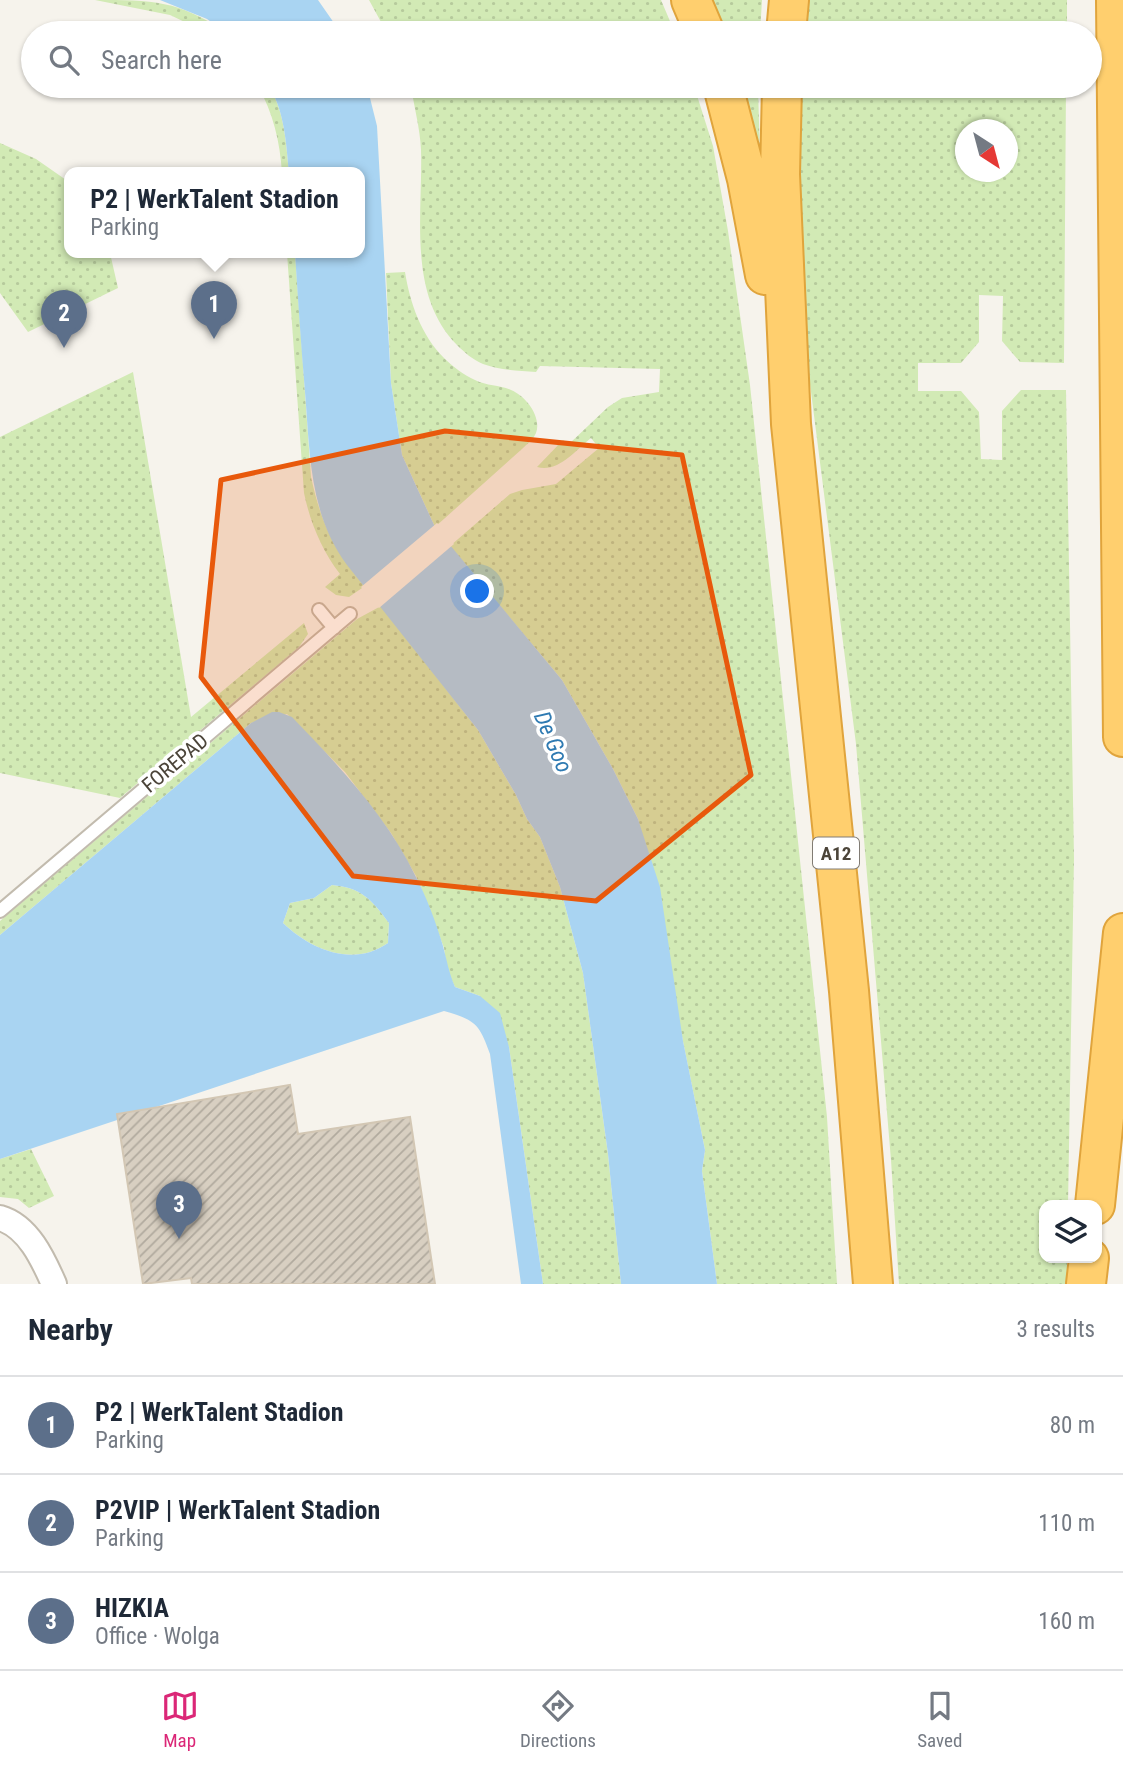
<!DOCTYPE html>
<meta charset="utf-8">
<style>
:root{--surface:#fff;--page:#f6f6f7;--text:#1f2937;--muted:#747a83;--line:#e0e1e3;--accent:#db2777}
body{margin:0;font-family:"Roboto Condensed",sans-serif;background:var(--page);color:var(--text)}
.controls{position:absolute;right:21px;bottom:21px;display:grid;overflow:hidden;border-radius:14px;box-shadow:0 2px 5px #0004}
.controls button{width:63px;height:63px;display:grid;place-items:center;padding:0;border:0;border-bottom:2px solid var(--line);background:var(--surface);color:var(--text);font:35px sans-serif}
.compass{position:absolute;left:955px;top:119px;width:63px;height:63px;border-radius:50%;background:var(--surface);box-shadow:0 2px 5px #0004;rotate:144deg}
.you{position:absolute;left:478px;top:592px;width:24px;height:24px;margin:-18px;border:5px solid #fff;border-radius:50%;background:#1a73e8;box-shadow:0 0 0 10px #1a73e833}
.badge{display:grid;place-items:center;width:46px;height:46px;border-radius:50%;background:var(--accent);color:#fff;font-size:23px;font-weight:700}
.pin{position:absolute;translate:-50% -58px;filter:drop-shadow(0 2px 4px #0008)}
.pin::after{content:'';position:absolute;top:37px;width:24px;height:21px;background:inherit;clip-path:polygon(0 0,100% 0,50% 100%)}
.popup{position:absolute;left:64px;top:167px;width:301px;height:91px;box-sizing:border-box;display:grid;place-content:center;border-radius:14px;background:var(--surface);filter:drop-shadow(0 2px 5px #0005);font-size:23px;white-space:nowrap;color:var(--muted)}
.popup b{font-size:26px;color:var(--text)}
.popup::after{content:'';position:absolute;left:50%;top:100%;margin-left:-14px;border:14px solid transparent;border-top-color:var(--surface)}
.list{margin:0;padding:0;list-style:none}
h2{display:flex;justify-content:space-between;align-items:center;height:91px;margin:0;padding:0 28px;font-size:30px}
h2 small{font-size:23px;font-weight:400;color:var(--muted)}
.list li{display:grid;grid-template-columns:46px 1fr auto;gap:21px;align-items:center;box-sizing:border-box;height:98px;padding:0 28px;border-top:2px solid var(--line)}
.list b{display:block;font-size:26px;white-space:nowrap}
.list p{margin:0;font-size:23px;white-space:nowrap;color:var(--muted)}
.list em{font-size:23px;font-style:normal;color:var(--muted)}
.icon{flex:none;width:38px;height:38px;fill:none;stroke:currentColor;stroke-width:2;stroke-linecap:round;stroke-linejoin:round}
.map{position:relative;flex:none;width:1123px;height:1284px;overflow:hidden}
.search{position:absolute;background:var(--surface);box-shadow:0 2px 5px #0004;left:21px;right:21px;top:21px;height:77px;display:flex;align-items:center;gap:18px;box-sizing:border-box;padding:0 24px;border-radius:38px;color:var(--muted);font-size:26px}
.sheet{height:385px;background:var(--surface)}
nav{display:flex;justify-content:space-around;align-items:center;box-sizing:border-box;height:98px;border-top:2px solid var(--line);background:var(--surface);font-size:19px;color:var(--muted)}
nav a{display:grid;justify-items:center;gap:4px}
nav .on{color:var(--accent)}
.map>svg:first-child{display:block}
.grass{fill:url(#grass-dots);fill-rule:evenodd}
.water{fill:#a9d4f2;fill-rule:evenodd}
.pier{fill:#f6f3ec}
.building{fill:url(#building-hatch);stroke:#d3c7b4;stroke-width:2}
.lines{fill:none;stroke-linecap:round;stroke-linejoin:round}
.service-casing{stroke:#c2bbae;stroke-width:16}
.minor-casing{stroke:#c2bbae;stroke-width:28}
.motorway-casing{stroke:#e0a43c;stroke-width:42}
.service{stroke:#fff;stroke-width:12}
.minor{stroke:#fff;stroke-width:24}
.motorway{stroke:#ffcf6e;stroke-width:38}
.marked{fill:#e8590c;fill-opacity:0.2;stroke:#e8590c;stroke-width:5;stroke-linejoin:round}
.labels{text-anchor:middle;dominant-baseline:central;stroke-width:7;stroke-linejoin:round;paint-order:stroke}
.shield{fill:#fff;stroke:#817c74;stroke-width:2}
.shield-label{font-size:19px;font-weight:bold;fill:#4b4439}
.street-label{font-size:21px;fill:#4b4439;stroke:#fff}
.water-label{font-size:23px;font-style:italic;fill:#2e7ab2;stroke:#fff}
</style>
<div class="map">
<svg width="1123" height="1284" viewBox="0 0 1123 1284">
<defs>
<pattern id="grass-dots" width="8" height="8" patternUnits="userSpaceOnUse" patternTransform="scale(1.75)"><rect width="8" height="8" fill="#d2eab5"/><path d="M2 2h.1M6 6h.1" fill="none" stroke="#b6ca9c" stroke-width="1.8" stroke-linecap="round"/></pattern>
<pattern id="building-hatch" width="6" height="6" patternUnits="userSpaceOnUse" patternTransform="scale(1.75)"><rect width="6" height="6" fill="#d8cfc1"/><path d="M-1 1l2-2M0 6l6-6M5 7l2-2" fill="none" stroke="#b1aa9e"/></pattern>
</defs>
<rect width="100%" height="100%" fill="#f6f3ec"/>
<path class="grass" d="M 95,0 C 153,0 178,0 227,33 L 208,33 L 170,15 Z
M 369,0 L 661,0 L 675,33 L 387,33 Z
M 702,0 L 762,0 L 760,33 L 715,33 Z
M 803,0 L 1067,0 L 1067,33 L 802,33 Z
M 258,86 L 269,86 C 285,113 286,143 289,173 L 282,173 C 280,141 273,113 258,86 Z
M 411,86 L 694,86 L 713,146 L 728,231 L 750,385 L 827,1117 L 837,1284 L 717,1284 L 702,1171 L 705,1150 L 638,819 L 613,769 L 562,680 L 450,546 L 510,494 L 522,490 L 556,484 L 599,448 L 591,438 C 575,451 558,473 537,467 L 563,440 L 569,444 L 608,407 L 622,398 L 659,392 L 660,369 L 540,366 L 536,372 C 518,371 499,370 483,364 C 473,360 464,352 457,345 C 407,294 423,215 421,150 C 420,128 414,107 411,86 Z
M 733,86 L 758,86 L 761,195 Z
M 799,86 L 1066,86 L 1064,363 L 1020,362 L 1002,341 L 1003,296 L 979,295 L 979,342 L 961,363 L 918,363 L 918,391 L 961,391 L 979,412 L 981,459 L 1002,460 L 1002,411 L 1021,390 L 1066,390 L 1074,858 L 1068,1205 L 1044,1205 L 1044,1258 L 1067,1258 L 1067,1284 L 899,1284 L 891,1160 L 856,744 L 810,384 L 796,165 ZM 965,130 L 1007,130 L 1007,172 L 965,172 Z
M 0,143 L 36,159 L 69,182 L 69,253 L 110,253 L 118,288 L 28,332 L 0,293 Z
M 287,253 L 295,253 L 311,477 C 321,523 334,550 365,586 L 349,597 L 336,595 L 325,587 L 340,574 C 322,551 310,522 304,493 Z
M 405,272 C 410,303 421,335 444,358 C 453,367 464,375 475,380 C 487,386 500,385 511,390 C 526,396 542,417 536,433 C 533,440 526,445 522,449 L 435,527 L 402,455 L 391,383 L 386,273 Z
M 133,372 L 191,717 L 304,623 L 308,634 L 299,647 L 120,798 L 0,773 L 0,437 Z
M 381,606 L 478,730 L 516,795 L 527,819 L 540,837 L 560,887 L 583,973 L 608,1154 L 621,1284 L 543,1284 L 509,1047 L 480,996 L 455,987 L 447,970 L 444,948 L 424,895 L 416,876 L 391,833 L 345,772 L 287,714 L 251,723 L 0,935 L 0,921 L 357,619 Z
M 332,885 C 362,888 371,899 389,923 L 388,943 C 353,968 310,949 283,923 L 290,903 L 314,898 Z
M 31,1149 L 54,1196 L 29,1208 L 18,1199 L 0,1197 L 0,1159 Z"/>
<path class="water" d="M 160,0 L 318,0 L 341,33 L 227,33 L 207,19 Z
M 269,86 L 367,86 L 377,126 L 391,383 L 402,455 L 435,527 L 562,680 L 613,769 L 638,819 L 660,887 L 683,1041 L 705,1150 L 702,1171 L 717,1284 L 621,1284 L 608,1154 L 583,973 L 560,887 L 540,837 L 527,819 L 516,795 L 478,730 L 347,565 C 309,514 310,453 305,392 C 301,346 298,299 295,253 L 359,253 L 359,173 L 289,173 C 286,143 285,113 269,86 Z
M 272,712 L 279,712 L 292,717 C 339,766 386,815 416,877 C 427,898 436,923 443,946 C 447,961 449,973 455,987 L 480,996 L 500,1013 L 509,1047 L 543,1284 L 521,1284 L 490,1054 C 479,1023 475,1020 444,1011 L 0,1159 L 0,935 L 251,723 ZM 332,885 C 362,888 371,899 389,923 L 388,943 C 353,968 310,949 283,923 L 290,903 L 314,898 Z"/>
<path class="pier" d="M 437,523 L 454,544 L 379,608 L 361,587 Z"/>
<path class="building" d="M 290,1085 L 298,1134 L 410,1117 L 435,1284 L 192,1284 L 191,1278 L 143,1284 L 117,1114 Z"/>
<g class="lines">
<defs>
<path id="service" d="M 319,610 L 334,628
M 0,911 L 350,614"/>
<path id="minor" d="M 0,1218 C 28,1226 43,1259 54,1284"/>
<path id="motorway" d="M 691,0 L 705,33
M 1116,0 L 1123,737
M 786,33 L 789,0
M 723,86 L 747,179 L 765,275
M 782,86 L 780,174 L 791,424 L 849,991 L 873,1284
M 1095,1205 L 1123,933
M 1086,1284 L 1089,1258"/>
</defs>
<use href="#service" class="service-casing"/>
<use href="#minor" class="minor-casing"/>
<use href="#motorway" class="motorway-casing"/>
<use href="#service" class="service"/>
<use href="#minor" class="minor"/>
<use href="#motorway" class="motorway"/>
</g>
<path class="marked" d="M 445,431 L 682,455 L 751,775 L 596,901 L 353,876 L 201,677 L 221,480 Z"/>
<g class="labels">
<rect class="shield" x="813" y="837.5" width="46" height="31" rx="5"/>
<g class="shield-label">
<text x="836" y="853">A12</text>
</g>
<g class="street-label">
<text transform="translate(175 763) rotate(-40)">FOREPAD</text>
</g>
<g class="water-label">
<text transform="translate(553 742) rotate(67)">De Goo</text>
</g>
</g>
</svg>
<div class="controls">
<button><svg class="icon" aria-label="layers" viewBox="0 0 24 24"><path d="M12 4l9 5-9 5-9-5zM3 14l9 5 9-5"/></svg></button>
</div>
<svg class="compass" viewBox="-18 -18 36 36"><path d="M0-13l5 13h-10z" fill="#e53935"/><path d="M0 13l5-13h-10z" fill="#747a83"/></svg>
<div class="you"></div>
<div class="pin badge" style="left:214px;top:339px;background:#5c6f8a">1</div>
<div class="popup"><b>P2 | WerkTalent Stadion</b>Parking</div>
<div class="pin badge" style="left:64px;top:348px;background:#5c6f8a">2</div>
<div class="pin badge" style="left:179px;top:1239px;background:#5c6f8a">3</div>
<div class="search"><svg class="icon" aria-label="search" viewBox="0 0 24 24"><circle cx="10" cy="10" r="6"/><path d="M15 15l6 6"/></svg>Search here</div>
</div>
<section class="sheet">
<h2>Nearby<small>3 results</small></h2>
<ul class="list">
<li><span class="badge" style="background:#5c6f8a">1</span><div><b>P2 | WerkTalent Stadion</b><p>Parking</p></div><em>80 m</em></li>
<li><span class="badge" style="background:#5c6f8a">2</span><div><b>P2VIP | WerkTalent Stadion</b><p>Parking</p></div><em>110 m</em></li>
<li><span class="badge" style="background:#5c6f8a">3</span><div><b>HIZKIA</b><p>Office · Wolga</p></div><em>160 m</em></li>
</ul>
</section>
<nav>
<a class="on"><svg class="icon" aria-label="map" viewBox="0 0 24 24"><path d="M3 6l6-2 6 2 6-2v14l-6 2-6-2-6 2zM9 4v14M15 6v14"/></svg>Map</a>
<a><svg class="icon" aria-label="directions" viewBox="0 0 24 24"><path d="M12 3l9 9-9 9-9-9zM9 14v-3h6M13 9l2 2-2 2"/></svg>Directions</a>
<a><svg class="icon" aria-label="saved" viewBox="0 0 24 24"><path d="M7 4h10v16l-5-4-5 4z"/></svg>Saved</a>
</nav>
